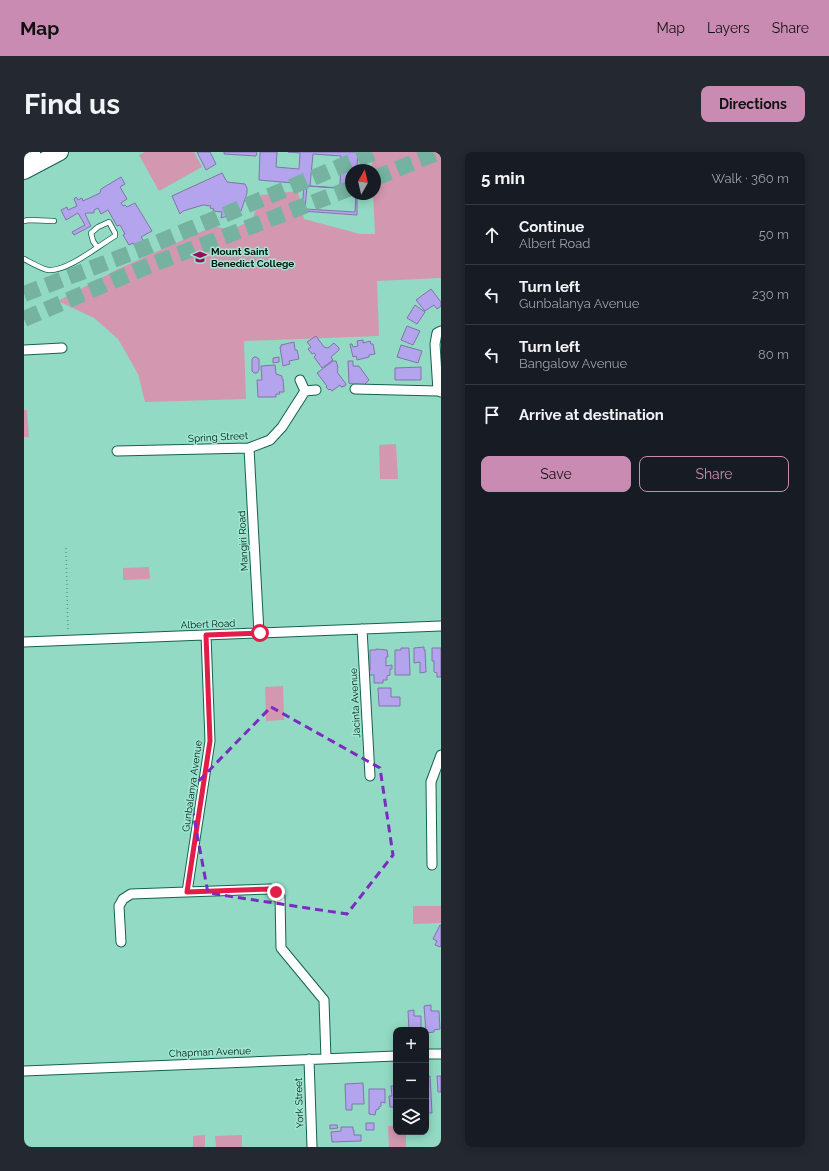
<!DOCTYPE html>
<meta charset="utf-8">
<style>
:root{--surface:#171b24;--page:#242831;--text:#f1f3f6;--muted:#9ea1a6;--line:#363941;--accent:#c98bb2}
body{margin:0;font-family:Raleway,sans-serif;background:var(--page);color:var(--text)}
.controls{position:absolute;right:12px;bottom:12px;display:grid;overflow:hidden;border-radius:8px;box-shadow:0 2px 10px #0003}
.controls button{width:36px;height:36px;display:grid;place-items:center;padding:0;border:0;border-bottom:1px solid var(--line);background:var(--surface);color:var(--text);font:20px sans-serif}
.compass{position:absolute;left:321px;top:12px;width:36px;height:36px;border-radius:50%;background:var(--surface);box-shadow:0 2px 10px #0003;rotate:8deg}
.stop{position:absolute;width:12px;height:12px;margin:-9px;border:3px solid #e11d48;border-radius:50%;background:#fff}
.stop.end{background:#e11d48;border-color:#fff;box-shadow:0 1px 4px #0008}
.list{margin:0;padding:0;list-style:none}
h2{display:flex;justify-content:space-between;align-items:center;height:52px;margin:0;padding:0 16px;font-size:17px}
h2 small{font-size:13px;font-weight:400;color:var(--muted)}
.list li{display:grid;grid-template-columns:26px 1fr auto;gap:12px;align-items:center;box-sizing:border-box;height:60px;padding:0 16px;border-top:1px solid var(--line)}
.list b{display:block;font-size:15px;white-space:nowrap}
.list p{margin:0;font-size:13px;white-space:nowrap;color:var(--muted)}
.list em{font-size:13px;font-style:normal;color:var(--muted)}
.actions{display:flex;gap:8px;padding:12px 16px}
.actions a{flex:1;padding:9px 0;border:1px solid var(--accent);border-radius:8px;text-align:center;font-size:14px;color:var(--accent)}
.actions .main{background:var(--accent);color:#111}
.icon{flex:none;width:22px;height:22px;fill:none;stroke:currentColor;stroke-width:2;stroke-linecap:round;stroke-linejoin:round}
.map{position:relative;flex:none;width:417px;height:995px;overflow:hidden;border-radius:8px}
header{display:flex;align-items:center;gap:24px;box-sizing:border-box;height:56px;padding:0 20px;background:var(--accent);color:#111}
header strong{font-size:19px}
nav{display:flex;gap:22px;margin-inline-start:auto;font-size:14px}
.intro{display:flex;align-items:center;justify-content:space-between;box-sizing:border-box;height:96px;padding:0 24px}
h1{margin:0;font-size:28px}
.button{padding:10px 18px;border-radius:8px;background:var(--accent);color:#111;font-size:14px;font-weight:700}
main{display:flex;gap:24px;padding:0 24px}
aside{flex:1;background:var(--surface);border-radius:8px;box-shadow:0 2px 10px #0003}
.map>svg:first-child{display:block}
.green{fill:#d398b0}
.building{fill:#b3a4ed;stroke:#8075a9;fill-rule:evenodd}
.lines{fill:none;stroke-linecap:round;stroke-linejoin:round}
.highway-tunnel{stroke:#75b3a0;stroke-width:16;stroke-dasharray:16 8;stroke-linecap:butt}
.lane-casing{stroke:#146250;stroke-width:6}
.street-casing{stroke:#146250;stroke-width:11}
.highway-casing{stroke:#146250;stroke-width:18}
.path{stroke:#619988;stroke-width:1.5;stroke-dasharray:1 3;stroke-linecap:butt}
.lane{stroke:#fff;stroke-width:4.5}
.street{stroke:#fff;stroke-width:9}
.highway{stroke:#fff;stroke-width:16}
.route{stroke:#e11d48;stroke-width:5}
.marked{fill:none;stroke:#7b2cbf;stroke-width:3;stroke-dasharray:8 5;stroke-linejoin:round}
.labels{text-anchor:middle;dominant-baseline:central;stroke-width:3;stroke-linejoin:round;paint-order:stroke}
.poi-label{font-size:10px;font-weight:bold;fill:#001811;stroke:#9fe7d1;text-anchor:start}
.street-label{font-size:10px;fill:#001811;stroke:#9fe7d1}
</style>
<header>
<strong>Map</strong>
<nav><a>Map</a><a>Layers</a><a>Share</a></nav>
</header>
<div class="intro"><h1>Find us</h1><a class="button">Directions</a></div>
<main>
<div class="map">
<svg width="417" height="995" viewBox="0 0 417 995">
<rect width="100%" height="100%" fill="#92dac4"/>
<path class="green" d="M 121,0 L 170,0 L 178,15 L 135,39 L 115,3 Z
M 348,0 L 413,0 L 417,4 L 417,126 L 353,129 L 355,184 L 220,189 L 222,247 L 121,250 L 114,222 L 94,187 L 70,166 L 34,149 L 94,117 L 190,74 L 207,78 L 228,68 L 237,43 L 274,39 L 280,67 L 336,82 L 351,82 L 349,42 L 351,42 L 351,18 L 348,18 Z
M 0,258 L 3,258 L 5,285 L 0,285 Z
M 372,292 L 374,327 L 356,327 L 355,293 Z
M 125,415 L 126,427 L 99,428 L 99,416 Z
M 259,534 L 260,568 L 242,569 L 241,535 Z
M 389,754 L 417,754 L 417,771 L 389,772 Z
M 364,974 L 372,974 L 372,980 L 382,980 L 382,995 L 365,995 Z
M 181,983 L 181,995 L 169,995 L 169,984 Z
M 218,983 L 218,995 L 192,995 L 191,984 Z"/>
<path class="building" d="M 173,0 L 186,0 L 192,12 L 182,18 Z
M 200,0 L 233,0 L 232,4 L 200,2 Z
M 236,0 L 253,0 L 252,15 L 275,17 L 276,1 L 264,0 L 334,0 L 333,18 L 327,18 L 327,42 L 333,42 L 333,63 L 278,59 L 280,32 L 235,28 ZM 289,2 L 317,4 L 316,36 L 286,34 Z
M 198,21 L 203,30 L 221,32 L 223,36 L 223,41 L 217,59 L 213,61 L 197,66 L 198,60 L 189,59 L 190,57 L 186,56 L 187,54 L 179,53 L 159,59 L 156,62 L 148,44 Z
M 97,25 L 101,32 L 96,35 L 103,47 L 97,51 L 99,54 L 101,53 L 103,55 L 111,51 L 128,79 L 117,85 L 121,91 L 112,96 L 109,91 L 105,93 L 99,83 L 101,82 L 96,73 L 93,74 L 84,58 L 77,62 L 74,56 L 70,58 L 70,61 L 63,61 L 61,62 L 67,74 L 50,83 L 48,80 L 61,73 L 54,61 L 42,68 L 37,58 L 43,55 L 44,58 L 53,54 L 50,47 L 52,45 L 54,48 L 58,46 L 59,49 L 76,41 L 77,37 Z
M 283,34 L 327,37 L 327,42 L 332,42 L 331,60 L 281,57 Z
M 407,137 L 417,150 L 417,154 L 413,157 L 410,153 L 401,159 L 392,148 Z
M 391,153 L 401,160 L 393,172 L 383,166 Z
M 383,174 L 396,179 L 389,193 L 377,188 Z
M 292,184 L 300,195 L 304,196 L 310,191 L 315,196 L 315,198 L 307,205 L 309,208 L 298,216 L 290,205 L 292,203 L 290,201 L 288,202 L 284,197 L 287,195 L 283,190 Z
M 339,188 L 339,191 L 346,189 L 347,192 L 349,192 L 351,202 L 345,203 L 345,205 L 333,208 L 332,204 L 329,205 L 326,192 L 328,192 L 329,195 L 334,194 L 333,189 Z
M 270,190 L 271,198 L 273,198 L 275,207 L 265,209 L 266,212 L 259,214 L 256,195 L 257,195 L 257,193 Z
M 377,193 L 398,199 L 394,211 L 373,205 Z
M 230,205 L 232,205 L 235,207 L 235,218 L 233,221 L 230,221 L 228,219 L 228,207 Z
M 255,205 L 255,210 L 249,211 L 249,206 Z
M 309,209 L 312,209 L 313,212 L 314,216 L 313,217 L 314,219 L 313,220 L 322,232 L 321,234 L 317,235 L 316,233 L 308,239 L 306,237 L 305,238 L 302,235 L 303,234 L 293,221 Z
M 324,209 L 329,209 L 329,214 L 335,214 L 345,228 L 337,236 L 328,231 L 326,232 L 325,231 Z
M 251,213 L 252,222 L 258,224 L 258,227 L 259,227 L 260,240 L 255,240 L 256,242 L 252,242 L 252,245 L 234,245 L 233,228 L 238,228 L 237,214 Z
M 397,215 L 397,228 L 371,228 L 371,216 Z
M 400,495 L 400,498 L 401,498 L 402,520 L 396,521 L 396,510 L 390,511 L 390,496 Z
M 377,496 L 385,496 L 386,523 L 371,523 L 371,498 L 377,498 Z
M 408,496 L 417,496 L 417,525 L 413,525 L 413,521 L 410,520 L 410,509 L 408,509 Z
M 352,497 L 363,498 L 364,505 L 362,505 L 362,514 L 368,513 L 368,517 L 366,517 L 366,523 L 363,524 L 363,528 L 359,528 L 359,531 L 350,531 L 350,523 L 345,523 L 344,519 L 346,518 L 346,498 L 352,498 Z
M 354,536 L 367,536 L 367,545 L 376,545 L 376,554 L 355,554 Z
M 416,773 L 417,773 L 417,793 L 416,795 L 411,793 L 413,789 L 409,787 Z
M 407,853 L 407,859 L 415,859 L 416,877 L 410,878 L 410,880 L 402,881 L 400,854 Z
M 390,858 L 390,864 L 397,864 L 397,878 L 385,878 L 384,859 Z
M 406,924 L 408,961 L 402,961 L 402,925 Z
M 413,924 L 417,924 L 417,940 L 414,940 Z
M 339,931 L 340,952 L 328,952 L 328,958 L 322,958 L 321,932 Z
M 367,934 L 372,934 L 372,960 L 372,955 L 366,955 L 365,944 L 368,944 Z
M 345,937 L 361,937 L 361,951 L 357,950 L 357,954 L 355,955 L 355,957 L 352,958 L 351,963 L 345,962 Z
M 342,971 L 350,971 L 350,978 L 342,978 Z
M 306,973 L 313,973 L 314,976 L 306,977 Z
M 317,975 L 329,975 L 329,978 L 330,978 L 330,983 L 337,983 L 337,989 L 308,990 L 307,980 L 317,979 Z"/>
<g class="lines">
<path class="highway-tunnel" d="M 351,26 L 415,0
M 0,142 L 118,97 L 351,0
M 0,167 L 129,112 L 327,36"/>
<defs>
<path id="lane" d="M 0,69 L 4,68 L 30,69
M 0,107 C 6,110 19,118 25,118 C 44,119 74,94 91,84 L 91,81 L 85,70 L 74,75 L 67,81 L 69,89 L 73,95"/>
<path id="street" d="M 417,179 L 413,181 L 411,192 L 414,239 L 417,240
M 0,198 L 38,196
M 276,228 L 281,239
M 331,237 L 414,239
M 225,296 L 235,481
M 93,299 L 225,296 L 246,288 L 258,275 L 281,239 L 292,238
M 338,477 L 346,624
M 0,490 L 417,474
M 408,713 L 407,630 L 417,603
M 163,740 L 186,589 L 182,483
M 97,790 L 95,754 L 99,747 L 107,742 L 247,737 L 253,740 L 256,745 L 257,796 L 300,848 L 302,907
M 402,902 L 417,902
M 285,907 L 288,995
M 0,919 L 372,904"/>
<path id="highway" d="M 0,4 L 8,0
M 0,19 L 36,0"/>
</defs>
<use href="#lane" class="lane-casing"/>
<use href="#street" class="street-casing"/>
<use href="#highway" class="highway-casing"/>
<path class="path" d="M 42,396 L 44,480"/>
<use href="#lane" class="lane"/>
<use href="#street" class="street"/>
<use href="#highway" class="highway"/>
</g>
<g class="lines">
<path class="route" d="M 236,481 L 182,483 L 186,589 L 163,740 L 247,737 L 252,740"/>
</g>
<path class="marked" d="M 247,555 L 356,616 L 369,703 L 323,762 L 184,741 L 165,639 Z"/>
<defs>
<symbol id="school-bare" viewBox="-9 -9 18 18"><path d="M0-5L7-2L0 1L-7-2ZM-4 1L0 2.5L4 1V4Q0 6-4 4Z" fill="#990b5e" stroke="#9fe7d1" stroke-width="2.5" paint-order="stroke"/></symbol>
</defs>
<g fill-rule="evenodd">
<use href="#school-bare" x="166" y="95" width="20" height="20"/>
</g>
<g class="labels">
<g class="poi-label">
<text x="187" y="99">Mount Saint<tspan x="187" dy="12">Benedict College</tspan></text>
</g>
<g class="street-label">
<text transform="translate(194 285) rotate(-3)">Spring Street</text>
<text transform="translate(219 389) rotate(-93)">Mangiri Road</text>
<text transform="translate(184 472) rotate(-2)">Albert Road</text>
<text transform="translate(331 551) rotate(-93)">Jacinta Avenue</text>
<text transform="translate(168 634) rotate(-82)">Gunbalanya Avenue</text>
<text transform="translate(186 900) rotate(-2)">Chapman Avenue</text>
<text transform="translate(275 951) rotate(-92)">York Street</text>
</g>
</g>
</svg>
<div class="controls">
<button>+</button>
<button>−</button>
<button><svg class="icon" aria-label="layers" viewBox="0 0 24 24"><path d="M12 4l9 5-9 5-9-5zM3 14l9 5 9-5"/></svg></button>
</div>
<svg class="compass" viewBox="-18 -18 36 36"><path d="M0-13l5 13h-10z" fill="#e53935"/><path d="M0 13l5-13h-10z" fill="#9ea1a6"/></svg>
<div class="stop" style="left:236px;top:481px"></div>
<div class="stop end" style="left:252px;top:740px"></div>
</div>
<aside>
<h2>5 min<small>Walk · 360 m</small></h2>
<ul class="list">
<li><svg class="icon" aria-label="ahead" viewBox="0 0 24 24"><path d="M12 20V5M6 11l6-6 6 6"/></svg><div><b>Continue</b><p>Albert Road</p></div><em>50 m</em></li>
<li><svg class="icon" aria-label="left" viewBox="0 0 24 24"><path d="M17 20v-9H6M10 6l-5 5 5 5"/></svg><div><b>Turn left</b><p>Gunbalanya Avenue</p></div><em>230 m</em></li>
<li><svg class="icon" aria-label="left" viewBox="0 0 24 24"><path d="M17 20v-9H6M10 6l-5 5 5 5"/></svg><div><b>Turn left</b><p>Bangalow Avenue</p></div><em>80 m</em></li>
<li><svg class="icon" aria-label="arrive" viewBox="0 0 24 24"><path d="M6 21V4h12l-3 4 3 4H6"/></svg><div><b>Arrive at destination</b></div></li>
</ul>
<div class="actions"><a class="main">Save</a><a>Share</a></div>
</aside>
</main>
